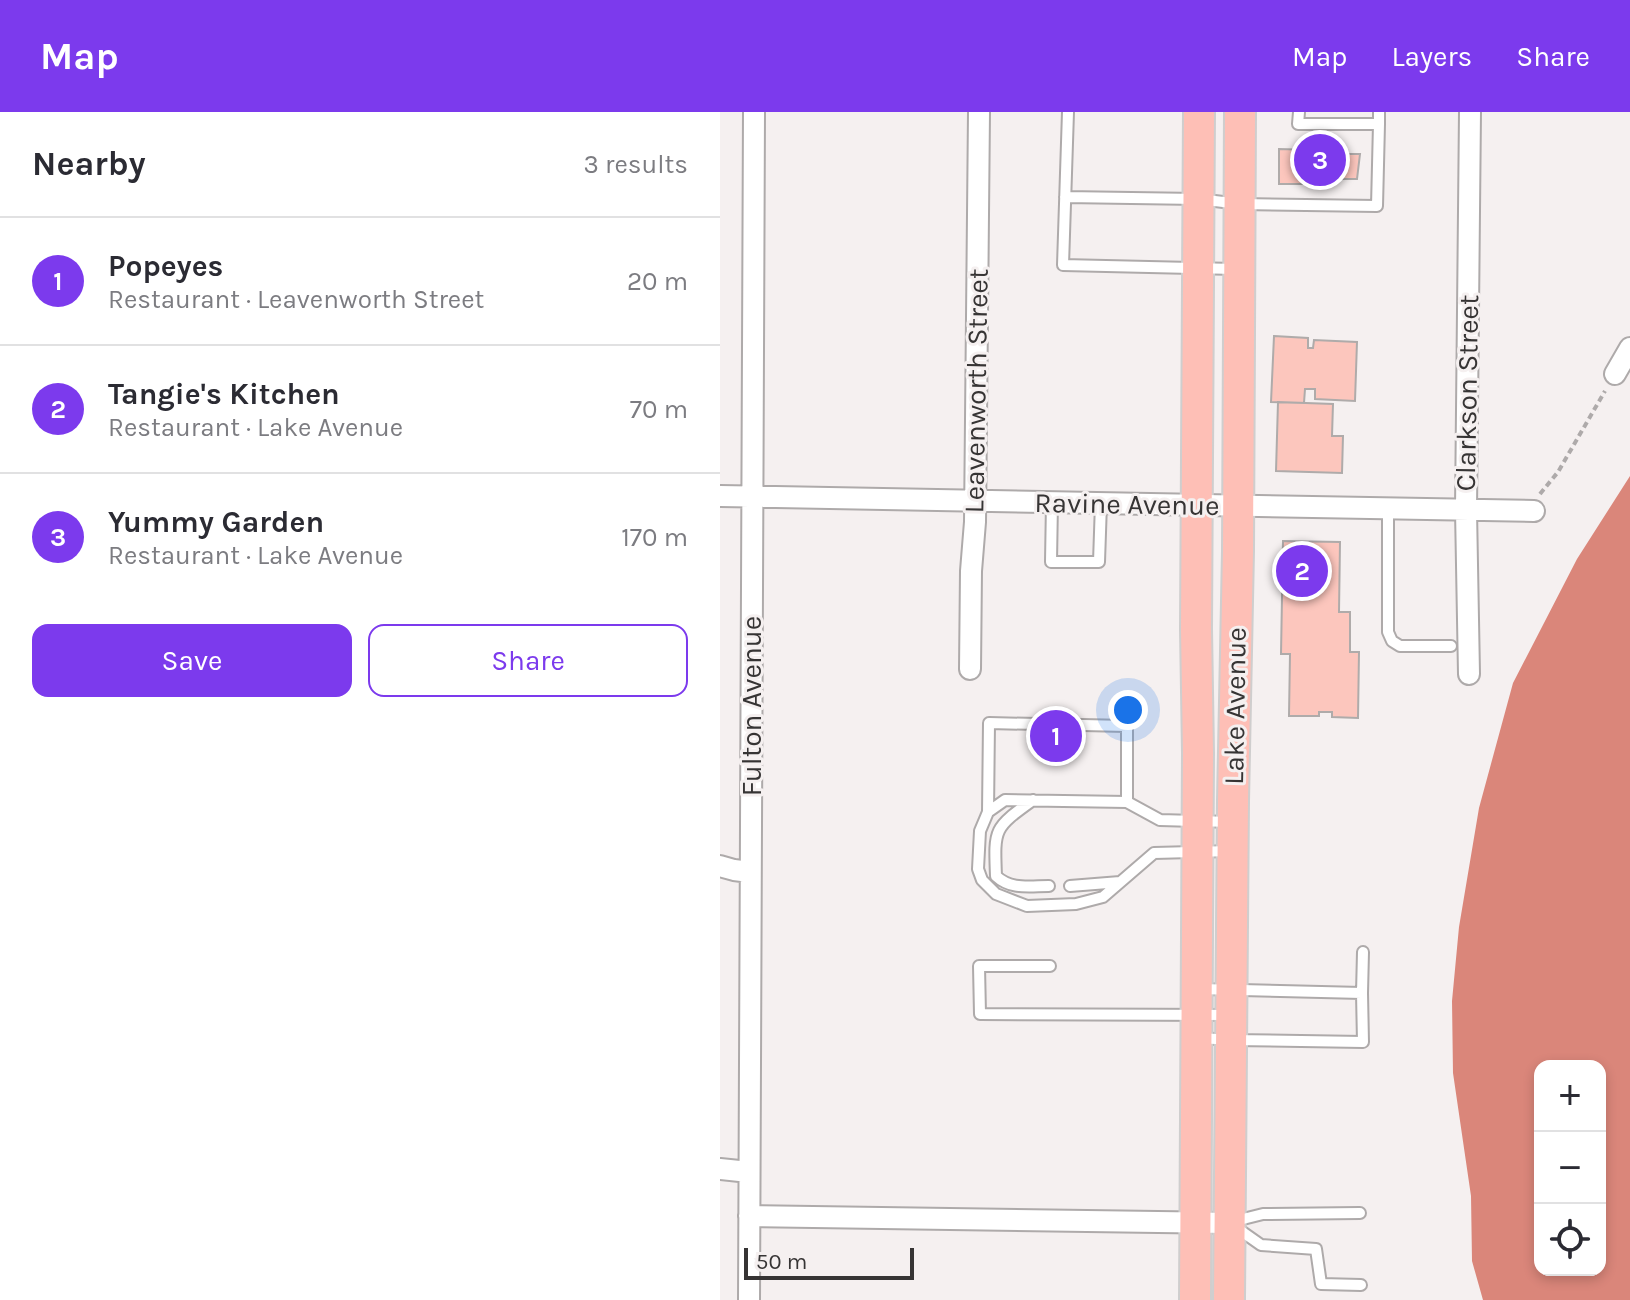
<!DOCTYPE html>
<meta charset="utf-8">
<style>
:root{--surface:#fff;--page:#f7f7f7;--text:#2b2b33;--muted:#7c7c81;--line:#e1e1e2;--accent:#7c3aed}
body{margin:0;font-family:Karla,sans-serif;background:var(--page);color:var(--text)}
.controls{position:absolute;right:24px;bottom:24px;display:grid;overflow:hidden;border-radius:16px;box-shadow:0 4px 12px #0003}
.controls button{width:72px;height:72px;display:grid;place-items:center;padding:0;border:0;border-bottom:2px solid var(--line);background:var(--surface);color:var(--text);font:40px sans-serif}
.scale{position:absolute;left:24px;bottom:20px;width:170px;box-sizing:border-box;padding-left:8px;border:4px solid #363434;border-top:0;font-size:22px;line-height:28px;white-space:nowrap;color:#363434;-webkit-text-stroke:6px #f5f0f0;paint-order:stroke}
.you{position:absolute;left:408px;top:598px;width:28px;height:28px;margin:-20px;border:6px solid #fff;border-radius:50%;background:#1a73e8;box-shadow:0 0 0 12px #1a73e833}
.badge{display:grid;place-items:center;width:52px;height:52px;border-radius:50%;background:var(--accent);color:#fff;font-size:26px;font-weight:700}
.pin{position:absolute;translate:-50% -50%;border:4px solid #fff;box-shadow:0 2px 8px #0006}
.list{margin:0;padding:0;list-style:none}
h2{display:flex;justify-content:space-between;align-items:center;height:104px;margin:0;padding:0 32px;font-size:34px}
h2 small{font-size:26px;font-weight:400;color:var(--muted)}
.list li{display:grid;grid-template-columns:52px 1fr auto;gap:24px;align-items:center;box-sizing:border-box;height:128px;padding:0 32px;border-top:2px solid var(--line)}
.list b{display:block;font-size:30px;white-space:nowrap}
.list p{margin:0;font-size:26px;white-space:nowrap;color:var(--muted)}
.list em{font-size:26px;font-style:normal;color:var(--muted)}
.actions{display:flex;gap:16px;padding:24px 32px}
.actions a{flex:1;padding:18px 0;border:2px solid var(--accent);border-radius:16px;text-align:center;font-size:28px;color:var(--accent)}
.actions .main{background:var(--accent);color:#fff}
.icon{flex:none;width:44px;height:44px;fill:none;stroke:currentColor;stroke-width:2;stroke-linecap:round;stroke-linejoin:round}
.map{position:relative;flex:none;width:910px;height:1188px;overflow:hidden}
header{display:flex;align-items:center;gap:48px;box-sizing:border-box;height:112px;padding:0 40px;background:var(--accent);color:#fff}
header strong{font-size:38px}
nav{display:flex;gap:44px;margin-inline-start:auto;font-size:28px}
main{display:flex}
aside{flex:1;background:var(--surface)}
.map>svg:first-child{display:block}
.water{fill:#da867a;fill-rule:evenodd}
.building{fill:#fcc6bd;stroke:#afabaa;stroke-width:2}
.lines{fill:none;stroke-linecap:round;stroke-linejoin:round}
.lane-casing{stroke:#aeaaaa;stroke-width:14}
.street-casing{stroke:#aeaaaa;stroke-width:24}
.primary-casing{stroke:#cfcece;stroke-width:34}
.path{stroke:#aeaaaa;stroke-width:4;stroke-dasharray:6 4;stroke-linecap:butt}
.lane{stroke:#fff;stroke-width:10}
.street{stroke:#fff;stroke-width:20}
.primary{stroke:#febfb6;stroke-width:30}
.labels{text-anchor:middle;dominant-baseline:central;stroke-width:6;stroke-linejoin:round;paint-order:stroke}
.street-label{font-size:28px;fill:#363434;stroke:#f5f0f0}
</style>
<header>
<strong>Map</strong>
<nav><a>Map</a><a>Layers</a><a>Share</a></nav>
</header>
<main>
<aside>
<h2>Nearby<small>3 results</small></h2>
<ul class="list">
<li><span class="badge">1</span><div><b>Popeyes</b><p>Restaurant · Leavenworth Street</p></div><em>20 m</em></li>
<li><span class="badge">2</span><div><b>Tangie's Kitchen</b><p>Restaurant · Lake Avenue</p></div><em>70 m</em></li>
<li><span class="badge">3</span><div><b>Yummy Garden</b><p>Restaurant · Lake Avenue</p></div><em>170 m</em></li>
</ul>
<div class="actions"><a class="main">Save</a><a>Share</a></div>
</aside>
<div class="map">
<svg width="910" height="1188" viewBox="0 0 910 1188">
<rect width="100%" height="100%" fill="#f5f0f0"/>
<path class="water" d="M 910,364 L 910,1188 L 763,1188 L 752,1149 L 751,1084 L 733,961 L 732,889 L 739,815 L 759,696 L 793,571 L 857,447 ZM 820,954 L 880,954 L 880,1158 L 820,1158 Z"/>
<path class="building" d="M 559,37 L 592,38 L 592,42 L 640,42 L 637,67 L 590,67 L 590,72 L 559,72 Z
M 554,224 L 588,226 L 588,236 L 593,236 L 594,228 L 637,230 L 635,289 L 595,287 L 595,277 L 585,277 L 584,291 L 551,290 Z
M 558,290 L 613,292 L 612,324 L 623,324 L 622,361 L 556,359 Z
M 563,429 L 620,430 L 619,500 L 630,500 L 630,540 L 639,540 L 638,606 L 612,605 L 612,600 L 599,600 L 599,604 L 569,604 L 570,542 L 561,542 Z"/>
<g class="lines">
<defs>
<path id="lane" d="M 348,0 L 343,153 L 515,157
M 659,12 L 659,0
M 345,85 L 478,87 L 520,92 L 657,94 L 659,12 L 578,12 L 579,0
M 332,390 L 331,450 L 379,450 L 381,391
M 668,396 L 668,520 L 672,529 L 680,534 L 731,534
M 313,688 C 274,716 274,716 276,764 C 291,778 309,774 329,774
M 268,700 L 269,611 L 407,614 L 407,690
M 511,739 L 434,741 L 383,785 L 356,792 L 307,794 L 276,782 L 262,768 L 258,757 L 260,719 L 268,700 L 285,688 L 407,690 L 440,708 L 511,710
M 350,774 L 400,770
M 330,854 L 259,854 L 260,902 L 509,903
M 479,877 L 642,881 L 643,930 L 511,928 L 480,926
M 642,881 L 643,840
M 511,1110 L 543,1102 L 640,1101
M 514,1114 L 541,1133 L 596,1137 L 601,1172 L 641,1173"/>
<path id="street" d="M 895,262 L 910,236
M 0,384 L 814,399
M 250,557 L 251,459 L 255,410 L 259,0
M 749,562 L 746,398 L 750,0
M 0,754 L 14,758 L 30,760
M 0,1057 L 29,1060
M 29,1104 L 509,1111
M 29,1188 L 34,0"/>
<path id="primary" d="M 475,1188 L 478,641 L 476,517 L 479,0
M 509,1188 L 513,689 L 518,439 L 520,0"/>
</defs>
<use href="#lane" class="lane-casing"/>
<use href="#street" class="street-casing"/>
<use href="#primary" class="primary-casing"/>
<path class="path" d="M 820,382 L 838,360 L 885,279"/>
<use href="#lane" class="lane"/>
<use href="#street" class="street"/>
<use href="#primary" class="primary"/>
</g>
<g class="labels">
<g class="street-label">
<text transform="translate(256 279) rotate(-89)">Leavenworth Street</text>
<text transform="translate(747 281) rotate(-89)">Clarkson Street</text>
<text transform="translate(407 392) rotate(1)">Ravine Avenue</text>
<text transform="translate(31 594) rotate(-90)">Fulton Avenue</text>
<text transform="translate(515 594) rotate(-89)">Lake Avenue</text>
</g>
</g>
</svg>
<div class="controls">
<button>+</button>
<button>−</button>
<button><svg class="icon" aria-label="locate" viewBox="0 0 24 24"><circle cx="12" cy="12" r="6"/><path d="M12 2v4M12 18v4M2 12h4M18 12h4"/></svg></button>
</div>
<div class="scale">50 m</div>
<div class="you"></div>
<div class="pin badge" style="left:336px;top:624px">1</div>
<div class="pin badge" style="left:582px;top:459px">2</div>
<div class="pin badge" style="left:600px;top:48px">3</div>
</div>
</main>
